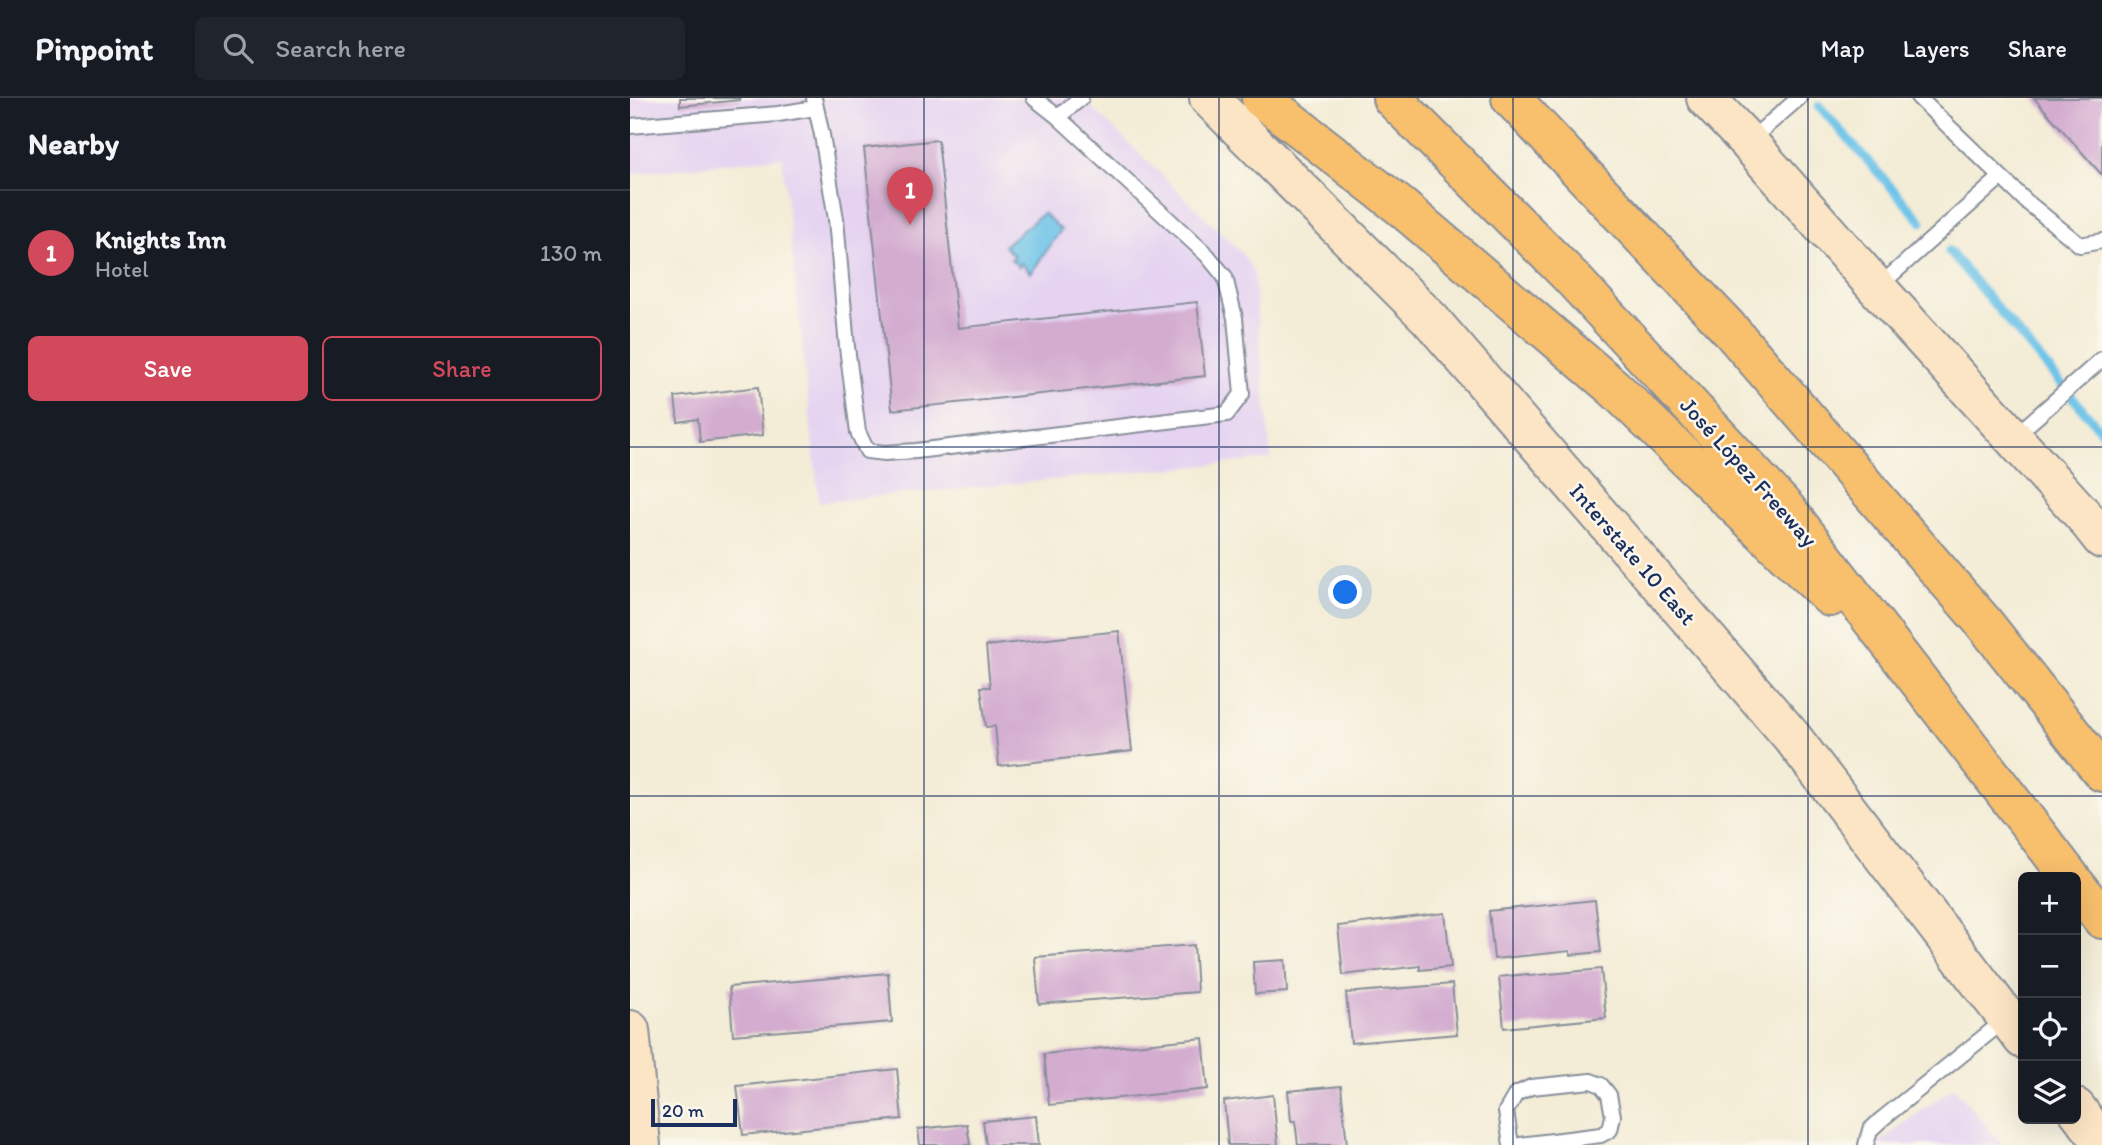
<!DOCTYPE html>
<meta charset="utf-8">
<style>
:root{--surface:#171b24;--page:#20242c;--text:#f1f3f6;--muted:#9ea1a6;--line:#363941;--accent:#d1495b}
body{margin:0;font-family:Itim,sans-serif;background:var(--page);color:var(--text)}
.controls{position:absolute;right:21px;bottom:21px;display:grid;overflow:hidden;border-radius:10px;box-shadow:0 7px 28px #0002}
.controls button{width:63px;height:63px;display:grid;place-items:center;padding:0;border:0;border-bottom:2px solid var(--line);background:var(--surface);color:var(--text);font:35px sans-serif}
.scale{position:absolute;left:21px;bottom:18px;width:86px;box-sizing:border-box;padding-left:7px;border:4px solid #1b2f5e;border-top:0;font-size:19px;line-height:24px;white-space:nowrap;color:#1b2f5e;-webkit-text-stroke:5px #fbf7ec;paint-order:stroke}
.you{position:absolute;left:716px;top:495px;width:24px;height:24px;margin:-18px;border:5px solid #fff;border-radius:50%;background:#1a73e8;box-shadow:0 0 0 10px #1a73e833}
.badge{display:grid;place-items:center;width:46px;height:46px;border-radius:50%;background:var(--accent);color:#fff;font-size:23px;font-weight:700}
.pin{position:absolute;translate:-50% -58px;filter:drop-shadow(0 2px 4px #0008)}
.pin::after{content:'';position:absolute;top:37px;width:24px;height:21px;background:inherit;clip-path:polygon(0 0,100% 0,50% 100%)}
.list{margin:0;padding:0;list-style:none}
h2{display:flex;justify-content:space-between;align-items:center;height:91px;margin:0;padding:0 28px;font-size:30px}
h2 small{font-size:23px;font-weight:400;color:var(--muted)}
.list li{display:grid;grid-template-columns:46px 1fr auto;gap:21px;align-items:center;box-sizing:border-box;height:126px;padding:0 28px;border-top:2px solid var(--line)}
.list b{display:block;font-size:26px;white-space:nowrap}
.list p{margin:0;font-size:23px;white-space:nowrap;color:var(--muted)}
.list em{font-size:23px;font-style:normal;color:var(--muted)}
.actions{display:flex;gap:14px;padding:21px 28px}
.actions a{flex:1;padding:16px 0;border:2px solid var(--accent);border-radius:10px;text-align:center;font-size:24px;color:var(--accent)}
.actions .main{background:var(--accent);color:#fff}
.icon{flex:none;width:38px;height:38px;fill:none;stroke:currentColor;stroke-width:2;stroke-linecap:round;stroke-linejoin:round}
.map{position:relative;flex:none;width:1472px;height:1047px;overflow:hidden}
header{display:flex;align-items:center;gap:42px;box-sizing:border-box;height:98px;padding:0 35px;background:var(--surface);border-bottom:2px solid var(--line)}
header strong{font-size:33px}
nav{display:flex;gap:38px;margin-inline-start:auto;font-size:24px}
.search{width:490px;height:63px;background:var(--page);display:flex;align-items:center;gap:18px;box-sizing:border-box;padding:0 24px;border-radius:10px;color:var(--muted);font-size:26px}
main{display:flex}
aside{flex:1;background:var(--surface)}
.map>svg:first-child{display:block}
.built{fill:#e5d3f1}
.water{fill:#6bc2e8;stroke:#4378a3;stroke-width:2}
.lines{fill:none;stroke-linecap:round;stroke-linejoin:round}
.stream{stroke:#6bc2e8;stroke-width:9}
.building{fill:#d3acd0}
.service-casing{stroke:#878e9a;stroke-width:18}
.secondary-casing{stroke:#878e9a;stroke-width:42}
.motorway-casing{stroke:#878e9a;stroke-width:42}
.service{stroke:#fff;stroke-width:14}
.secondary{stroke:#fce5c4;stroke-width:38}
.motorway{stroke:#f8bf6c;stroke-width:38}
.grid{fill:none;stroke:#1b2f5e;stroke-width:2;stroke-opacity:0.55}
.labels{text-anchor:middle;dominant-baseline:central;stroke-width:5;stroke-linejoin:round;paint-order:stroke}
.street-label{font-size:23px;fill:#1b2f5e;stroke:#fbf7ec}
</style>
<header>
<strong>Pinpoint</strong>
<div class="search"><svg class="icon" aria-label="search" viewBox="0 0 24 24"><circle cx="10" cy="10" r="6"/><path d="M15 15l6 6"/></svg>Search here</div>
<nav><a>Map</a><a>Layers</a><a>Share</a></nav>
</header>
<main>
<aside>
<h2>Nearby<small></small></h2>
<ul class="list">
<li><span class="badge">1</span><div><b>Knights Inn</b><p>Hotel</p></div><em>130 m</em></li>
</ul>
<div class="actions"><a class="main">Save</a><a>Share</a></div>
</aside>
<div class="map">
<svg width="1472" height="1047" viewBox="0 0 1472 1047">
<rect width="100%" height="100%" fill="#fbf7ec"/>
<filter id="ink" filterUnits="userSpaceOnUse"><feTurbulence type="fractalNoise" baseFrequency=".0143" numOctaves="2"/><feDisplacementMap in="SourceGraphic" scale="14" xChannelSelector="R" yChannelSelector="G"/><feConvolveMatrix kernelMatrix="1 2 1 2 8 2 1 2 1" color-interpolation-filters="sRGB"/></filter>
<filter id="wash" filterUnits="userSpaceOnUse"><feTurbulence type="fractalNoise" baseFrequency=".00686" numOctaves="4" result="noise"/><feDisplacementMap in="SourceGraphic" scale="28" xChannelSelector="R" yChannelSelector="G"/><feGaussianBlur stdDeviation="1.57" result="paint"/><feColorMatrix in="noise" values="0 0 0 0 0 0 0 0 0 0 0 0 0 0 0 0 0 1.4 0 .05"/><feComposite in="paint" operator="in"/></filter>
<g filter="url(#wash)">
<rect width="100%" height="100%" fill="#f3ecd6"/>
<path class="built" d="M 0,0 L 452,0 L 612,155 L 623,173 L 641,361 L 189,404 L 152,59 L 0,76 Z
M 1324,989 L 1372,1047 L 1245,1047 Z"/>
<path class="water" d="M 413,115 L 431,132 L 401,175 L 391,165 L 389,169 L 381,161 L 384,158 L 374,148 Z"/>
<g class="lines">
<path class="stream" d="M 1189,8 L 1292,124
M 1319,153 L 1472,334"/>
</g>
<g id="blocks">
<path class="building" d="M 50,0 L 110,0 L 110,2 L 50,8 Z
M 1404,0 L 1472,0 L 1472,77 Z
M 308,42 L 328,230 L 567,204 L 575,278 L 262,312 L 234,50 Z
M 128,289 L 133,337 L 70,344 L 68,321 L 48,324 L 45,299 Z
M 489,533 L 502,653 L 369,668 L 365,628 L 356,629 L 351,589 L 360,589 L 356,548 Z
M 965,802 L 971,854 L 940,857 L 940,853 L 864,861 L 859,813 Z
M 815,815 L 821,869 L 790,872 L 790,868 L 713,877 L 708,828 Z
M 564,847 L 567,894 L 409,906 L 405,859 Z
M 655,862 L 657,894 L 625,896 L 623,864 Z
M 971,871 L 976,920 L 874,930 L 869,879 L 898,876 L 899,878 Z
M 258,875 L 262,924 L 103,937 L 99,889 Z
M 822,886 L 827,936 L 721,945 L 716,895 Z
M 573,940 L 578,991 L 419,1007 L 414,956 Z
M 267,971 L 272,1021 L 113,1037 L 107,988 Z
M 711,988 L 717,1047 L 668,1047 L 665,1023 L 661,1023 L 658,993 Z
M 643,997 L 648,1047 L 598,1047 L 594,1003 Z
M 406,1018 L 409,1047 L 356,1047 L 353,1023 Z
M 337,1026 L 340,1047 L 290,1047 L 288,1031 Z"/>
</g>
</g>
<g filter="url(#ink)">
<use href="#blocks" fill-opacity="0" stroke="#878e9a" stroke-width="2"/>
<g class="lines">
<defs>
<path id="service" d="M 184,0 L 192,37 L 206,121 L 217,249 L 228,334 L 237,353 L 255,355 L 286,353 L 597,316 L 612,296 L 605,220 L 595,179 L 577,157 L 428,19 L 404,0
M 1289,0 L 1371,79
M 428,19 L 451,0
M 0,28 L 148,16 L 185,10
M 1119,43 L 1169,0
M 1247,190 L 1371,79 L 1397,104 L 1450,147 L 1472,143
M 1384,339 L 1472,261
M 881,1047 L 876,1013 L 886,996 L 901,989 L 961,983 L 971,987 L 979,997 L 983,1018 L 980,1032 L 971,1037 L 890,1047
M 1236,1047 L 1240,1032 L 1252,1021 L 1376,921"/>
<path id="secondary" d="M 579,0 L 800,221 L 1162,639 L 1393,941
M 1076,0 L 1118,44 L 1247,190 L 1453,417 L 1472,441
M 0,932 L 11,1047
M 1446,1010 L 1472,1044"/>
<path id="motorway" d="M 631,0 L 770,108 L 984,290 L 1200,499
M 762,0 L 940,178 L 1157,412 L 1440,779
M 881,0 L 1102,234 L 1354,525 L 1472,674
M 1446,787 L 1472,821"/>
</defs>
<use href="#service" class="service-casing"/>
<use href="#secondary" class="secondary-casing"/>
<use href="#motorway" class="motorway-casing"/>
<use href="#service" class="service"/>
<use href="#secondary" class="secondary"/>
<use href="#motorway" class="motorway"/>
</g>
</g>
<path class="grid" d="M 294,0 L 294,1047M 589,0 L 589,1047M 883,0 L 883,1047M 1178,0 L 1178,1047M 0,349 L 1472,349M 0,698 L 1472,698"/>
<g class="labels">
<g class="street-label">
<text transform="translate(1119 374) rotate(48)">José López Freeway</text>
<text transform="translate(1003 456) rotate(49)">Interstate 10 East</text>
</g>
</g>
</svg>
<div class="controls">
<button>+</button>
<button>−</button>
<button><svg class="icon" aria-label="locate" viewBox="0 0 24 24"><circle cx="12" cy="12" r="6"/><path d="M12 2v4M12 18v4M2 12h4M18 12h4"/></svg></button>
<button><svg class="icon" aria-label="layers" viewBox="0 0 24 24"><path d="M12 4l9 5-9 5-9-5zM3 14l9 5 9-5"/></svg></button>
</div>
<div class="scale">20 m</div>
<div class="you"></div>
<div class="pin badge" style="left:280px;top:127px">1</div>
</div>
</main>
